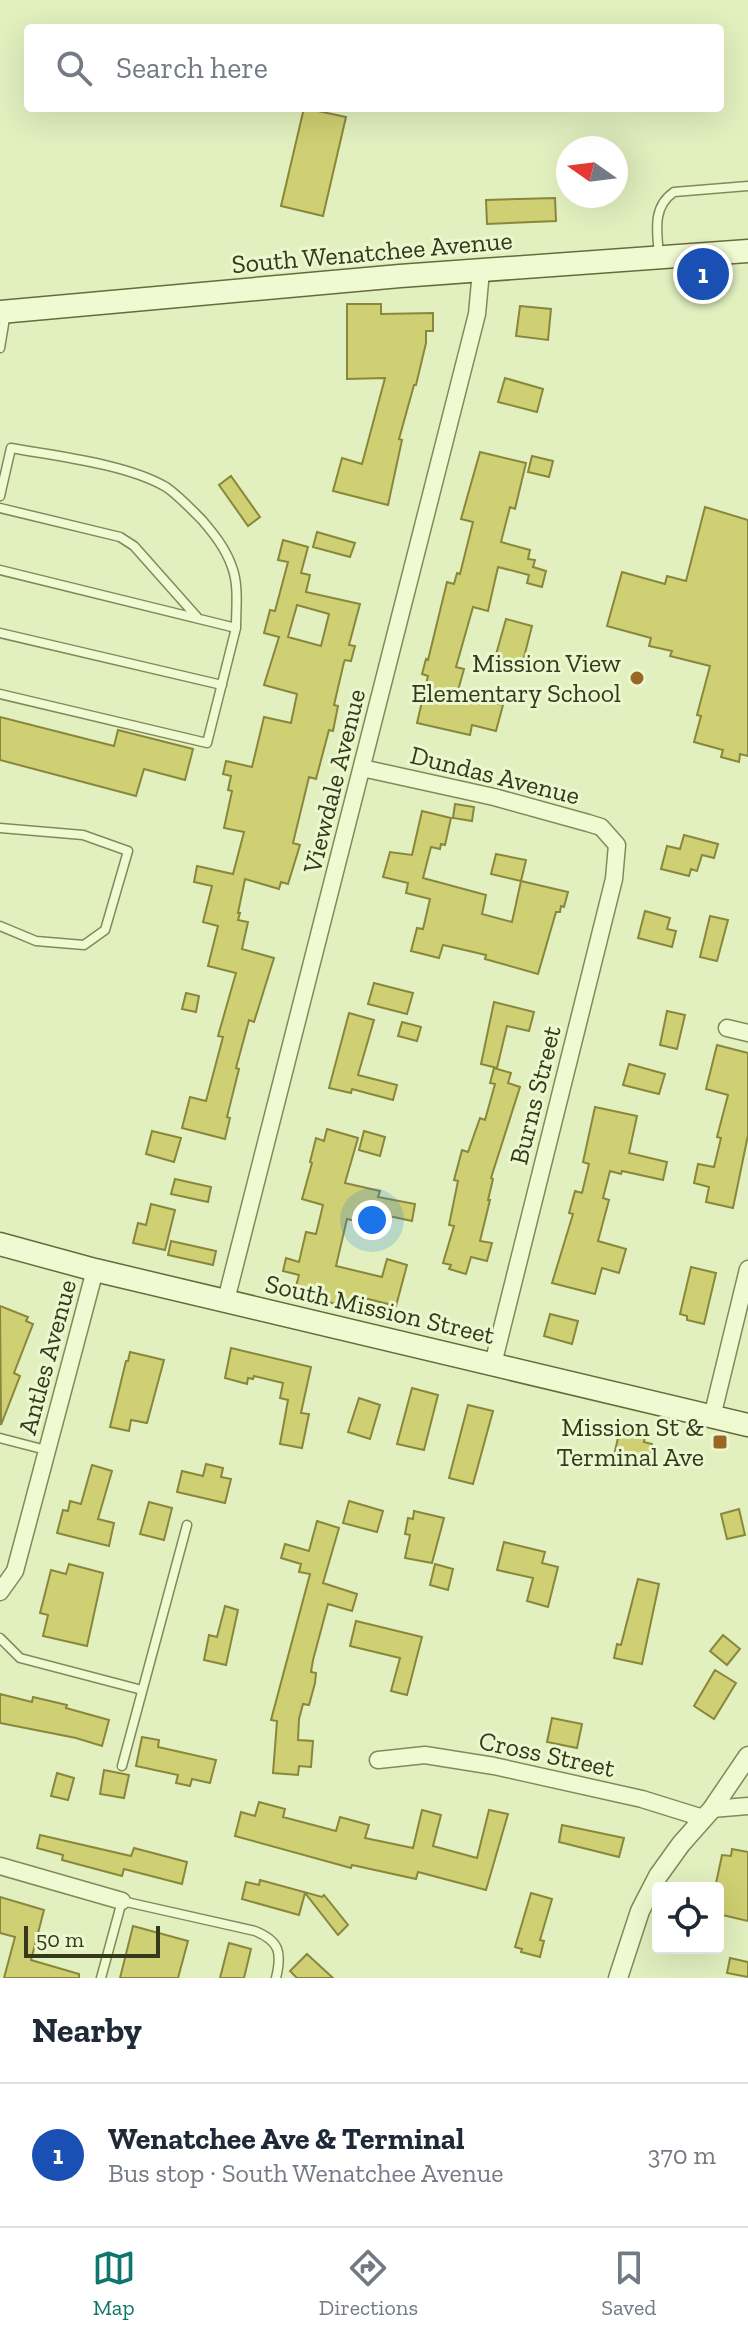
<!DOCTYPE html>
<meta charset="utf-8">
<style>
:root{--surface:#fff;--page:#f6f6f7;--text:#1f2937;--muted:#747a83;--line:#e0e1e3;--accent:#0f766e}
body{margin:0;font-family:"Zilla Slab",serif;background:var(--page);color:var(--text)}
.controls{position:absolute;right:24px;bottom:24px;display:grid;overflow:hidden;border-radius:8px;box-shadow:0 8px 32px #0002}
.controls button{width:72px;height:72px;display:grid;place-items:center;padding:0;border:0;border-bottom:2px solid var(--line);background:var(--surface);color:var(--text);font:40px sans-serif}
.compass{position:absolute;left:556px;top:136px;width:72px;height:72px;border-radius:50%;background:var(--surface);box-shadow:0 8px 32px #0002;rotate:284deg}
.scale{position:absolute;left:24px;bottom:20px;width:136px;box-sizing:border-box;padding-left:8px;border:4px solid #36381c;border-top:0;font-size:22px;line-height:28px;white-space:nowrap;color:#36381c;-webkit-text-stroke:6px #ebf7cf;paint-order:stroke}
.you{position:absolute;left:372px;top:1220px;width:28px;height:28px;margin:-20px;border:6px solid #fff;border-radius:50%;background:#1a73e8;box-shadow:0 0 0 12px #1a73e833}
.badge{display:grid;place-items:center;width:52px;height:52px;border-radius:50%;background:var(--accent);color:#fff;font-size:26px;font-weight:700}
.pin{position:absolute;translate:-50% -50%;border:4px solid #fff;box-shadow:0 2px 8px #0006}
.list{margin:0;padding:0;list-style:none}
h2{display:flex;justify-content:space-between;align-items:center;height:104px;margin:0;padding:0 32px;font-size:34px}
h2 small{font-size:26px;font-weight:400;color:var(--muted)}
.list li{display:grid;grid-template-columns:52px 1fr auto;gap:24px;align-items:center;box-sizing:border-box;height:144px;padding:0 32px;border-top:2px solid var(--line)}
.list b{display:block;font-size:30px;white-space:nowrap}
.list p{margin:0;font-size:26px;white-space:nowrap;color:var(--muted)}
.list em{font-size:26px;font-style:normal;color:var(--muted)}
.icon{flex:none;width:44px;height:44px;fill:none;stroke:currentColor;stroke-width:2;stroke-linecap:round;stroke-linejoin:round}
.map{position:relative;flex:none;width:748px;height:1978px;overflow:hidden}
.search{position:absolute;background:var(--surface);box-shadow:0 8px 32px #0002;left:24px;right:24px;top:24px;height:88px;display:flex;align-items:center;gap:20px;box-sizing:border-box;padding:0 28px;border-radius:8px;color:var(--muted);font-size:30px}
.sheet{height:248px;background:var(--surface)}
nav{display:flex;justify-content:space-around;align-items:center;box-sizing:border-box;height:112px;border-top:2px solid var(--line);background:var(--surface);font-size:22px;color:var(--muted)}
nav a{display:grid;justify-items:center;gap:4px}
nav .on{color:var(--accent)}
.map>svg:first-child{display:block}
.building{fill:#cfcf73;stroke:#89873c;stroke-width:2;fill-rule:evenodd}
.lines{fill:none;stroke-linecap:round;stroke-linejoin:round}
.service-casing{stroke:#838957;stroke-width:11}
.minor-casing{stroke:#838957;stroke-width:19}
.tertiary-casing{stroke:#838957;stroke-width:21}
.secondary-casing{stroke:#676b3a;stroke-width:25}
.service{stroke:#effad2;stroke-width:8}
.minor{stroke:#effad2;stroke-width:16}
.tertiary{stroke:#effad2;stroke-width:18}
.secondary{stroke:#effad2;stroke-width:22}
.poi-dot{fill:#9a6824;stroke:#ebf7cf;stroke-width:3}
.labels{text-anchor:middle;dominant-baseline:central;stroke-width:6;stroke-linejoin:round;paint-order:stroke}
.street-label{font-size:26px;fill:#36381c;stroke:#ebf7cf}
.poi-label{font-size:26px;fill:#36381c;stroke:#ebf7cf;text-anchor:end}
</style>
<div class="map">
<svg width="748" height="1978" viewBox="0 0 748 1978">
<rect width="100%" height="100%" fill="#e2f0bf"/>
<path class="building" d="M 304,108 L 346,117 L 323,216 L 281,206 Z
M 555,198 L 556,221 L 487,224 L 486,200 Z
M 347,304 L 381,304 L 381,314 L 433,313 L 433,331 L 426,331 L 426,343 L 416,385 L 414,385 L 399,439 L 402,440 L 388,505 L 333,491 L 342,458 L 362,464 L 385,378 L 347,379 Z
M 520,306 L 551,309 L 548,340 L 516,336 Z
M 505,378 L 543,389 L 537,412 L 498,402 Z
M 480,452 L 526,463 L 515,509 L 510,507 L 501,542 L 530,550 L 528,559 L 535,560 L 533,567 L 546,571 L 542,587 L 527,583 L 529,575 L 498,567 L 488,611 L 473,607 L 456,667 L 464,669 L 457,694 L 503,705 L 496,731 L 472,725 L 470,735 L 417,723 L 428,676 L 422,674 L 426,659 L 428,660 L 447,582 L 454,584 L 457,573 L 460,574 L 473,522 L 461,519 Z
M 532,456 L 553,461 L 549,477 L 528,472 Z
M 231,476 L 260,517 L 248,526 L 219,485 Z
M 705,507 L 748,520 L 748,756 L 740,754 L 739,762 L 721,757 L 723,750 L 694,742 L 701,716 L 697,715 L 710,666 L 670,656 L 672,651 L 649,646 L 651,638 L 607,626 L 622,572 L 665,584 L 667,576 L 686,581 Z
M 317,532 L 355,543 L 350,557 L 313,547 Z
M 283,540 L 308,547 L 301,573 L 310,575 L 306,592 L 360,604 L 349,645 L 355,646 L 351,661 L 345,660 L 344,662 L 334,705 L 338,706 L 333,731 L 329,730 L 316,779 L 309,777 L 293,843 L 300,845 L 288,884 L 281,882 L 279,889 L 245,879 L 238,913 L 240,913 L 238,920 L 248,922 L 242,949 L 274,958 L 254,1022 L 249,1020 L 236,1068 L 239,1069 L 227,1117 L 230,1118 L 225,1139 L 182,1128 L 190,1097 L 206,1101 L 223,1037 L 218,1036 L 236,973 L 208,966 L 218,926 L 203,922 L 212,886 L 194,882 L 197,866 L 233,874 L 244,832 L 224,828 L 232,791 L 228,790 L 231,776 L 223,774 L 226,761 L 252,767 L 264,717 L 291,723 L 297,694 L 264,685 L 279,637 L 264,633 L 270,610 L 275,611 L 288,562 L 278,560 ZM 297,605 L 329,614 L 321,646 L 288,637 Z
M 506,619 L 532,626 L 522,665 L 495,658 Z
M 0,717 L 114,746 L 118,730 L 193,749 L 185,780 L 144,769 L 136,796 L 0,760 Z
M 455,804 L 474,807 L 472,821 L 453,818 Z
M 422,811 L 451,818 L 445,845 L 441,844 L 440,849 L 431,847 L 423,878 L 486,895 L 482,914 L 512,922 L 521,881 L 568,892 L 564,907 L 561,906 L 560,912 L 556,912 L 538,974 L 485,959 L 486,955 L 443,945 L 439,958 L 411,951 L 417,928 L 423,929 L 430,899 L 406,893 L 408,883 L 383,877 L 390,852 L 412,855 Z
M 684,835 L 718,844 L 714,858 L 702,855 L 697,871 L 691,869 L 689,876 L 661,869 L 667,846 L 680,849 Z
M 496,854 L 526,860 L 521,881 L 491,874 Z
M 645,911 L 670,918 L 667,929 L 676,931 L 672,947 L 638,938 Z
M 710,916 L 728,920 L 717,961 L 700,957 Z
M 374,983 L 413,993 L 407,1014 L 368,1004 Z
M 186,993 L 199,996 L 196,1012 L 182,1009 Z
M 494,1002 L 534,1012 L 529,1031 L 507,1026 L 497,1068 L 481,1064 Z
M 667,1011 L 685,1015 L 677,1049 L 660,1045 Z
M 349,1013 L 374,1020 L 358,1075 L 397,1085 L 393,1100 L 352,1089 L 351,1093 L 329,1088 Z
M 402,1022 L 421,1027 L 417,1041 L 398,1036 Z
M 717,1045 L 748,1053 L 748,1135 L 733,1208 L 706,1202 L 709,1187 L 694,1183 L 698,1164 L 714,1167 L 721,1138 L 717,1137 L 728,1095 L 706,1089 Z
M 629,1064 L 665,1074 L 659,1094 L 623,1085 Z
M 494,1068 L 511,1073 L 508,1083 L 520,1087 L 491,1178 L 493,1179 L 488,1200 L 490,1200 L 480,1241 L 492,1243 L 487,1261 L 471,1257 L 466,1274 L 449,1269 L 451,1265 L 443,1263 L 454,1226 L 449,1225 L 458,1181 L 454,1180 L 462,1150 L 468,1152 L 480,1118 L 485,1120 L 495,1084 L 490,1083 Z
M 595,1107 L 637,1116 L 629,1153 L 667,1162 L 663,1180 L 622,1171 L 621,1174 L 610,1171 L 603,1198 L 609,1200 L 598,1241 L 626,1249 L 619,1273 L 602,1268 L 595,1294 L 552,1283 L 573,1214 L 569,1213 L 575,1191 L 582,1193 L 589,1164 L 583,1162 Z
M 327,1129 L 358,1138 L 345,1183 L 380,1191 L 378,1197 L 415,1204 L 412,1221 L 375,1213 L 372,1225 L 347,1219 L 336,1266 L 382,1277 L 387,1259 L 407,1265 L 396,1306 L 356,1296 L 353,1308 L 338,1305 L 316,1298 L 317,1295 L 295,1290 L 299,1275 L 283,1271 L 286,1258 L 299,1262 L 306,1232 L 316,1234 L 323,1205 L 302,1199 L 312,1163 L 310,1162 L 316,1138 L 324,1141 Z
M 152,1131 L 181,1138 L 174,1162 L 146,1154 Z
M 364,1131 L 385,1137 L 380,1156 L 359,1150 Z
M 175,1179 L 211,1187 L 208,1202 L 171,1194 Z
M 151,1204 L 175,1210 L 165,1250 L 133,1243 L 138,1223 L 146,1225 Z
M 171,1241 L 216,1251 L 213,1265 L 168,1255 Z
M 691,1267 L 716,1273 L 704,1324 L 687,1320 L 687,1316 L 680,1314 Z
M 0,1306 L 28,1317 L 26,1321 L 33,1324 L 14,1373 L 20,1376 L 1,1425 Z
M 550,1314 L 578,1321 L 572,1344 L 544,1336 Z
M 231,1348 L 311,1367 L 301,1413 L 309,1414 L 302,1448 L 280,1444 L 288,1400 L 280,1398 L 283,1383 L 254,1376 L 253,1379 L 248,1378 L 247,1384 L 225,1378 Z
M 130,1352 L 164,1360 L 147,1423 L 131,1420 L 129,1431 L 110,1427 L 126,1361 L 128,1361 Z
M 412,1388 L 438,1395 L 424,1450 L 397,1444 Z
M 359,1398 L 380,1405 L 370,1439 L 348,1432 Z
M 468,1405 L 493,1411 L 473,1484 L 449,1478 Z
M 620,1429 L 645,1435 L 644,1442 L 652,1444 L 647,1468 L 613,1460 Z
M 206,1464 L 223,1468 L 221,1477 L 231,1479 L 225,1503 L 177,1492 L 182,1471 L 203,1476 Z
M 92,1465 L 112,1471 L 98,1519 L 114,1523 L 109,1546 L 57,1533 L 63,1510 L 68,1511 L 70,1501 L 81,1504 Z
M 349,1501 L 383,1511 L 377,1532 L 343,1523 Z
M 149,1502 L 172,1508 L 164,1540 L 140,1534 Z
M 739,1509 L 745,1535 L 727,1539 L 721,1514 Z
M 414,1511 L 444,1518 L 432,1563 L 405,1558 L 410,1535 L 405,1534 L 408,1518 L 413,1519 Z
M 317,1521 L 339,1528 L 323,1583 L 357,1594 L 352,1611 L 328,1604 L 313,1660 L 311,1672 L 316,1673 L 315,1683 L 309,1705 L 303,1704 L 299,1719 L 298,1740 L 313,1741 L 311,1767 L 299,1766 L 298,1775 L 273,1773 L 277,1721 L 271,1720 L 310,1574 L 299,1572 L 301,1564 L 281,1558 L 285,1544 L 309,1551 Z
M 504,1542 L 545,1552 L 542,1563 L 558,1567 L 548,1607 L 527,1601 L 533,1578 L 497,1570 Z
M 69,1564 L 103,1573 L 87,1646 L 43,1636 L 48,1615 L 40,1613 L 51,1570 L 66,1574 Z
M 435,1564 L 453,1569 L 448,1590 L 430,1585 Z
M 638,1579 L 659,1584 L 642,1664 L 614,1658 L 617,1644 L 621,1645 Z
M 225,1606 L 238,1610 L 226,1665 L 204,1660 L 209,1635 L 217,1637 Z
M 356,1621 L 422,1637 L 407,1695 L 391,1691 L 400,1658 L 350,1646 Z
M 723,1635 L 740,1649 L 727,1665 L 710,1651 Z
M 715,1670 L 736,1683 L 714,1719 L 694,1706 Z
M 0,1694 L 32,1702 L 33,1697 L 67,1705 L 66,1708 L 109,1720 L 102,1746 L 76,1738 L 0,1723 Z
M 552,1718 L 582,1724 L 577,1748 L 547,1742 Z
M 142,1737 L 159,1740 L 158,1747 L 216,1760 L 210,1783 L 192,1779 L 190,1786 L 176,1783 L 178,1775 L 136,1766 Z
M 104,1770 L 129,1775 L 124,1798 L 100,1794 Z
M 57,1773 L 74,1778 L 68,1800 L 51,1796 Z
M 259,1802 L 285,1809 L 283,1817 L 336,1831 L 340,1817 L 369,1825 L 365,1838 L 413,1848 L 422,1810 L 441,1815 L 433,1846 L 477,1858 L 489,1810 L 508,1814 L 486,1890 L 418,1872 L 416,1879 L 352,1865 L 351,1868 L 235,1836 L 241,1812 L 255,1816 Z
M 562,1825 L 624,1838 L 619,1857 L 559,1842 Z
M 40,1835 L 131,1856 L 134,1848 L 187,1862 L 182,1884 L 124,1869 L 122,1876 L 62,1860 L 63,1855 L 37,1848 Z
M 732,1849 L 748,1852 L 748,1921 L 718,1914 L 718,1888 L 715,1888 L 722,1855 L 731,1856 Z
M 260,1880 L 322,1897 L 324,1895 L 348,1925 L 338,1935 L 305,1893 L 299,1915 L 242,1899 L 246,1882 L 259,1885 Z
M 531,1893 L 552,1899 L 540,1940 L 544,1941 L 540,1957 L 521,1952 L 522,1949 L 515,1947 Z
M 0,1897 L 44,1910 L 31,1960 L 79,1974 L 79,1978 L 4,1978 L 15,1937 L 0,1933 Z
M 133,1926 L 188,1941 L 178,1978 L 120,1978 Z
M 229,1943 L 251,1949 L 244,1978 L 220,1978 Z
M 307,1954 L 333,1978 L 297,1978 L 290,1971 Z
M 730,1958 L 748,1962 L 748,1977 L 727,1973 Z"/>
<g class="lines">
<defs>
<path id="service" d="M 659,255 C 657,231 652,207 674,192 L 748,186
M 0,348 L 6,312
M 0,496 L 11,448 C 56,456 127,464 166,487 C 179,496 191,509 202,520 C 214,534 226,549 232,567 C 239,585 236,608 236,628
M 0,508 L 120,537 L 134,546 L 197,617
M 0,570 L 236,628 L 207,743 L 0,694
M 0,633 L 222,685
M 0,828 L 83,835 L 128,851 L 105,930 L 84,945 L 36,941 L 0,926
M 0,1438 L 46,1450
M 0,1638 L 20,1658 L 142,1690
M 122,1766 L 187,1525
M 101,1978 L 122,1901 L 255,1931 C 280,1941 282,1953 276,1978"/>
<path id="minor" d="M 362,768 L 494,797 L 588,823 L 601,827 L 617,845 L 614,879 L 493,1364
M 727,1028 L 748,1033
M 226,1300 L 477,314 L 481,271
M 712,1417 L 748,1269
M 0,1592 L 15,1571 L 95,1270
M 378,1760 L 425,1755 L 494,1766 L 642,1799 L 703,1818
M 712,1809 L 748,1806
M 0,1866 L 122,1901"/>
<path id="tertiary" d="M 618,1978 L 640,1911 L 658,1876 L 681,1844 L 712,1809 L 748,1756"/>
<path id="secondary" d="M 0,312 L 400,276 L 748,251
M 0,1244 L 95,1270 L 748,1425"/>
</defs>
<use href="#service" class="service-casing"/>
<use href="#minor" class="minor-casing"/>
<use href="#tertiary" class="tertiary-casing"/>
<use href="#secondary" class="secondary-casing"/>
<use href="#service" class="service"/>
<use href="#minor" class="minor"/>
<use href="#tertiary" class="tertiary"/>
<use href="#secondary" class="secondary"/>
</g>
<g class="poi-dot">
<circle cx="637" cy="678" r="8"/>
<rect x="712" y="1434" width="16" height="16" rx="4"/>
</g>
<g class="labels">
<g class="street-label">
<text transform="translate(372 252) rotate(-5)">South Wenatchee Avenue</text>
<text transform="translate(495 775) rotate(14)">Dundas Avenue</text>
<text transform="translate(334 781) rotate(-76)">Viewdale Avenue</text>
<text transform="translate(535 1095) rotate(-76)">Burns Street</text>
<text transform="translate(380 1309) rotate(13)">South Mission Street</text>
<text transform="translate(47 1357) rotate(-75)">Antles Avenue</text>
<text transform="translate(547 1754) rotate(12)">Cross Street</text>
</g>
<g class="poi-label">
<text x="621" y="663">Mission View<tspan x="621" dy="30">Elementary School</tspan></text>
<text x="704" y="1427">Mission St &amp;<tspan x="704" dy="30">Terminal Ave</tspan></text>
</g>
</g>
</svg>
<div class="controls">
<button><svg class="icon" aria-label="locate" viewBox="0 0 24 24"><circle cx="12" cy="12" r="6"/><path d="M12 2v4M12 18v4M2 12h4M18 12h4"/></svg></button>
</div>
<svg class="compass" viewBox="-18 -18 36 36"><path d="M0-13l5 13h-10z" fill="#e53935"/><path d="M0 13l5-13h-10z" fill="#747a83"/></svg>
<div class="scale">50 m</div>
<div class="you"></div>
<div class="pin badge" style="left:703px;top:274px;background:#1a4fb4">1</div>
<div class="search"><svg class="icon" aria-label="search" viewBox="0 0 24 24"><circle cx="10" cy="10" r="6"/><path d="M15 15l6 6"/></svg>Search here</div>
</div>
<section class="sheet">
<h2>Nearby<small></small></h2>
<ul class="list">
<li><span class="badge" style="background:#1a4fb4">1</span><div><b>Wenatchee Ave &amp; Terminal</b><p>Bus stop · South Wenatchee Avenue</p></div><em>370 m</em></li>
</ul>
</section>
<nav>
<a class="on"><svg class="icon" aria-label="map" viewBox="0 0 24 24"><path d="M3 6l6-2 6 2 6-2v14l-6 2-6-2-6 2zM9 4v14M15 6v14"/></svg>Map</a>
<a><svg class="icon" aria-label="directions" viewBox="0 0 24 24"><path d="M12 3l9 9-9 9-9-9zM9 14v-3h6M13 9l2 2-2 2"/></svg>Directions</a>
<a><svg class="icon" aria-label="saved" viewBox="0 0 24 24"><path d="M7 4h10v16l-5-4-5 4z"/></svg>Saved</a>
</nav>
